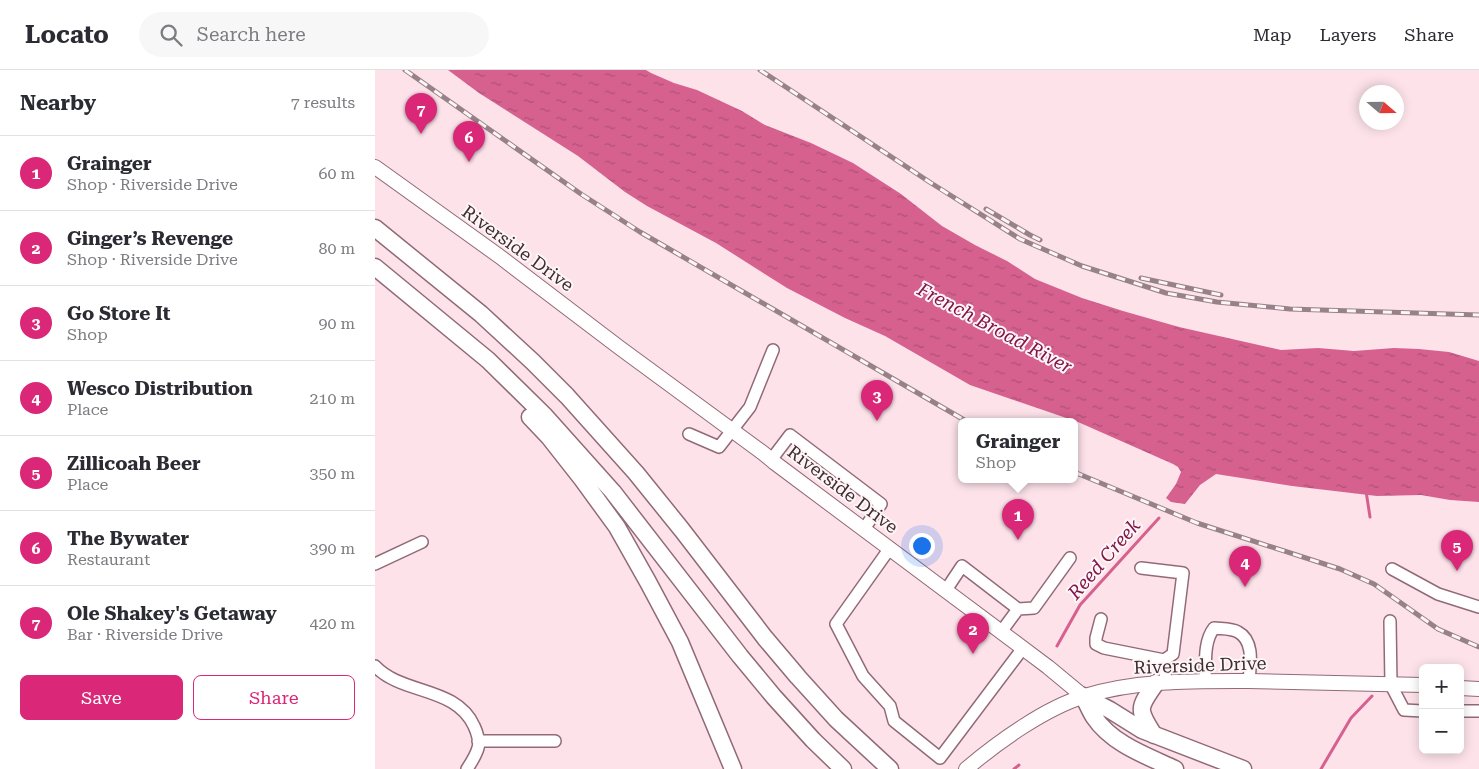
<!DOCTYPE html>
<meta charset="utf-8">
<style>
:root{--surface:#fff;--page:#f7f7f7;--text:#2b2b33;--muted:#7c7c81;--line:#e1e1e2;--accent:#db2777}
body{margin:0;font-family:"Roboto Serif",serif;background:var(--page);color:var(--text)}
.controls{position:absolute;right:15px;bottom:15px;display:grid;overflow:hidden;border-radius:8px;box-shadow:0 2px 12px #0003}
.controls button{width:45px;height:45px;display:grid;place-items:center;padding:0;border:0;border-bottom:1px solid var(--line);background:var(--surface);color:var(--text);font:25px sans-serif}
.compass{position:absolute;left:984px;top:15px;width:45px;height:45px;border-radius:50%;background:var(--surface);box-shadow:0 2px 12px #0003;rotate:110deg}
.you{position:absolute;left:546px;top:475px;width:18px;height:18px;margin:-12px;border:4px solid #fff;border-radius:50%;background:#1a73e8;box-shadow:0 0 0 8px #1a73e833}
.badge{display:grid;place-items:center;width:32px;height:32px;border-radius:50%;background:var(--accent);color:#fff;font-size:16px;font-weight:700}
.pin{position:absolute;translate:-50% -41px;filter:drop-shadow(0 1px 2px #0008)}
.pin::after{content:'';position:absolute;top:26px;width:18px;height:15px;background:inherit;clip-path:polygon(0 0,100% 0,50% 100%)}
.popup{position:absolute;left:583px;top:348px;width:120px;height:65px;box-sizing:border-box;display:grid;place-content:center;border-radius:8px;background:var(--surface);filter:drop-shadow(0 1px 4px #0005);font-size:16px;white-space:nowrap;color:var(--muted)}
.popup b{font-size:19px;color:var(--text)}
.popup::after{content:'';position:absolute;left:50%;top:100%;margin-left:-10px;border:10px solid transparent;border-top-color:var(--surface)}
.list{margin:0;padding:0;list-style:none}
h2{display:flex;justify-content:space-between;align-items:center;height:65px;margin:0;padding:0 20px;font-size:21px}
h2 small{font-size:16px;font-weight:400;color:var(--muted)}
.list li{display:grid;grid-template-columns:32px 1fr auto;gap:15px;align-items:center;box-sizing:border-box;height:75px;padding:0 20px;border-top:1px solid var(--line)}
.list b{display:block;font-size:19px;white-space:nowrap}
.list p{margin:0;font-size:16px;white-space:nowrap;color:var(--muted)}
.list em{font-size:16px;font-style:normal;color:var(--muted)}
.actions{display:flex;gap:10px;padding:15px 20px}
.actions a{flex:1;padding:11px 0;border:1px solid var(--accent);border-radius:8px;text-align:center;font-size:18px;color:var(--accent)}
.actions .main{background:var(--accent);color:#fff}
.icon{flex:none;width:28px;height:28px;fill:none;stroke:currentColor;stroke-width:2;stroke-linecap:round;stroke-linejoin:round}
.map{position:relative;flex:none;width:1104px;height:699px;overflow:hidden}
header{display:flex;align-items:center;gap:30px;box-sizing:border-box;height:70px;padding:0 25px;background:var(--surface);border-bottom:1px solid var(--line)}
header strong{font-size:24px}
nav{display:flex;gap:28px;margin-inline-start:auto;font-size:18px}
.search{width:350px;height:45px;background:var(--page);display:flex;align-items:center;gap:12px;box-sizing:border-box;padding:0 18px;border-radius:28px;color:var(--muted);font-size:19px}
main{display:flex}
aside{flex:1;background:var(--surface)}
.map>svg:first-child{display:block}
.water{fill:url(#water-ripples)}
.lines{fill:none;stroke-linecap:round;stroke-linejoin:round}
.stream{stroke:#d6618f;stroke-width:3}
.minor-casing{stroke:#926a77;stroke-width:14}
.major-casing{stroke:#926a77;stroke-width:16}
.highway-casing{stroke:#926a77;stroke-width:19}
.minor{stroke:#fff;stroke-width:11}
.major{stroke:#fff;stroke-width:14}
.highway{stroke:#fff;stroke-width:16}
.rail-casing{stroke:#988289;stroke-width:5}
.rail{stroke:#fef5f7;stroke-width:3;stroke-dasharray:9;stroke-linecap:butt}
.labels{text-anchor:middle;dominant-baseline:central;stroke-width:4;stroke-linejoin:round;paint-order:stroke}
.street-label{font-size:18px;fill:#3d2c32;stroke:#fef5f7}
.water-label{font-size:19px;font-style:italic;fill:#811649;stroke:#fef5f7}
</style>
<header>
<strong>Locato</strong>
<div class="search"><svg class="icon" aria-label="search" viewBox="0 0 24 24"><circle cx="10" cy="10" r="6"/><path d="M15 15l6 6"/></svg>Search here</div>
<nav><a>Map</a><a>Layers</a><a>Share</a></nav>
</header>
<main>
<aside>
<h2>Nearby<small>7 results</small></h2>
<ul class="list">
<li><span class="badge">1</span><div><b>Grainger</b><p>Shop · Riverside Drive</p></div><em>60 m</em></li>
<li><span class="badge">2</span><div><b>Ginger’s Revenge</b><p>Shop · Riverside Drive</p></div><em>80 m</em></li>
<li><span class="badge">3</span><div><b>Go Store It</b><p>Shop</p></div><em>90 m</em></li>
<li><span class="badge">4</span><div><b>Wesco Distribution</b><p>Place</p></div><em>210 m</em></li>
<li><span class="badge">5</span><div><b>Zillicoah Beer</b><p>Place</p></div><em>350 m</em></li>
<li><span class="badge">6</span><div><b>The Bywater</b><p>Restaurant</p></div><em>390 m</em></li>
<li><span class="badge">7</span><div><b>Ole Shakey's Getaway</b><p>Bar · Riverside Drive</p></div><em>420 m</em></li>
</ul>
<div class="actions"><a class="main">Save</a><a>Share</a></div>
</aside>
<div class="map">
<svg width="1104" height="699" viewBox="0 0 1104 699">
<defs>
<pattern id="water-ripples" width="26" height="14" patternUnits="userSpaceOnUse" patternTransform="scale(1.25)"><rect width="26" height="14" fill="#d6618f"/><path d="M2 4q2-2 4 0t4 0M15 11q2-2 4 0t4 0" fill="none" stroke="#af5075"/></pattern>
</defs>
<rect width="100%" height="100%" fill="#fde2ea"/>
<path class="water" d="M 73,0 L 271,0 L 276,3 L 299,13 L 322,20 L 367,41 L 390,55 L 436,73 L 478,93 L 526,124 L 567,156 L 600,175 L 632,191 L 660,209 L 707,228 L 748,241 L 804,257 L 906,280 L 943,278 L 979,281 L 1019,278 L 1044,279 L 1074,282 L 1104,291 L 1104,432 L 1075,430 L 1046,425 L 1002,426 L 917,416 L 841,404 L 825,415 L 810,434 L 796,432 L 791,428 L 801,414 L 806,402 L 803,397 L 798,394 L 703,352 L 595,315 L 510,266 L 470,248 L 412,218 L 341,173 L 272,136 L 250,122 L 203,86 L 104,23 Z"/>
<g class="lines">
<path class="stream" d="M 991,421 L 995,447
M 682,576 L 705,535 L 784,448
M 639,699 L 644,695
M 946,699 L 976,648 L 997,626"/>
<defs>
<path id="minor" d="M 314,364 L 344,377 L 375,337 L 398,280
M 396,390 L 415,365 L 506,434 L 489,459
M 515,478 L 461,554 L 488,606 L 515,636 L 519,651 L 565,688 L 648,578
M 0,494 L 47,472
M 766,498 L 808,503 L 798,584 L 789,590
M 1017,499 L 1063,524 L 1104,537
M 571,520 L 587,496 L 643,539 L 626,562
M 643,539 L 659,538 L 695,488
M 726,549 L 721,568 L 721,574 L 729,578 L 789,590 L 791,612
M 1015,551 L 1016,615 L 1029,640 L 1048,641
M 0,596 C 27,625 81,616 99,656 C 102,662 105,672 103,678 C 101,685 96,693 92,699
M 830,611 C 831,595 828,572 839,558 C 846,559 856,558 863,562 C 880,571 875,596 874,611
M 1085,641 L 1104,641
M 103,671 L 180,671"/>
<path id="major" d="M 0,97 L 124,186 L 245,278 L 388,383 L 400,393 L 673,597 L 708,626
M 1085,618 L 1104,619
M 591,699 C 623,672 670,638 710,626 C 763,610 818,611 873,611 C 931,612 989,614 1048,615"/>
<path id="highway" d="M 0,158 L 106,244 L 158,292 L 192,326 L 261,403 L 307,460 L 390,568 L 423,607 L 461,649 L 515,699
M 0,197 L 113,290 L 170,346 L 238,422 L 365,586 L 399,627 L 438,670 L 468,699
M 155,347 L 174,367 L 207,409 L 242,457 L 273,512 L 305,572 L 358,699
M 708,626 L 735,640 L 767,660 L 868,699
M 708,626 C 712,633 715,641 719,647 C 737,674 772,686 800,699
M 779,665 C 762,639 763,638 781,613"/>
</defs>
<use href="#minor" class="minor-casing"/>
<use href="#major" class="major-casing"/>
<use href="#highway" class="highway-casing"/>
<use href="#minor" class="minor"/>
<use href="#major" class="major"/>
<use href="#highway" class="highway"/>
<defs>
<path id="rail" d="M 30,0 L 206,124 L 265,162 L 591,351
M 385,0 L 556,113 L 645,169 L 707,196 L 791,223 L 842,232 L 915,239 L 1104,245
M 611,139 L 655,165 L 665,170
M 766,208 L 846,225
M 699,402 L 822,453 L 965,499 L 999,514 L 1063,559 L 1104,577"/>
</defs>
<use href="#rail" class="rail-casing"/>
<use href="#rail" class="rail"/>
</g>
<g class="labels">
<g class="street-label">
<text transform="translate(143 178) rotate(36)">Riverside Drive</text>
<text transform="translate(468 419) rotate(37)">Riverside Drive</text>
<text transform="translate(825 595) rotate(-2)">Riverside Drive</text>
</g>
<g class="water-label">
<text transform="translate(620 258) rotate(28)">French Broad River</text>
<text transform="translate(729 489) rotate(-49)">Reed Creek</text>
</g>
</g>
</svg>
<div class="controls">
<button>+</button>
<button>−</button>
</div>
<svg class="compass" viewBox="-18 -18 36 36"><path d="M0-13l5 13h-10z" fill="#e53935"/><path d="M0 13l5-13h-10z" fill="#7c7c81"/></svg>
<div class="you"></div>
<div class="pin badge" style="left:643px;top:470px">1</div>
<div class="popup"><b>Grainger</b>Shop</div>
<div class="pin badge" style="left:598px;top:584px">2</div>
<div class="pin badge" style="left:502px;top:351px">3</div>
<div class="pin badge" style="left:870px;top:517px">4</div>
<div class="pin badge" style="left:1082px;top:501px">5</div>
<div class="pin badge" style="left:94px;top:92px">6</div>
<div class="pin badge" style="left:46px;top:64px">7</div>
</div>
</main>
